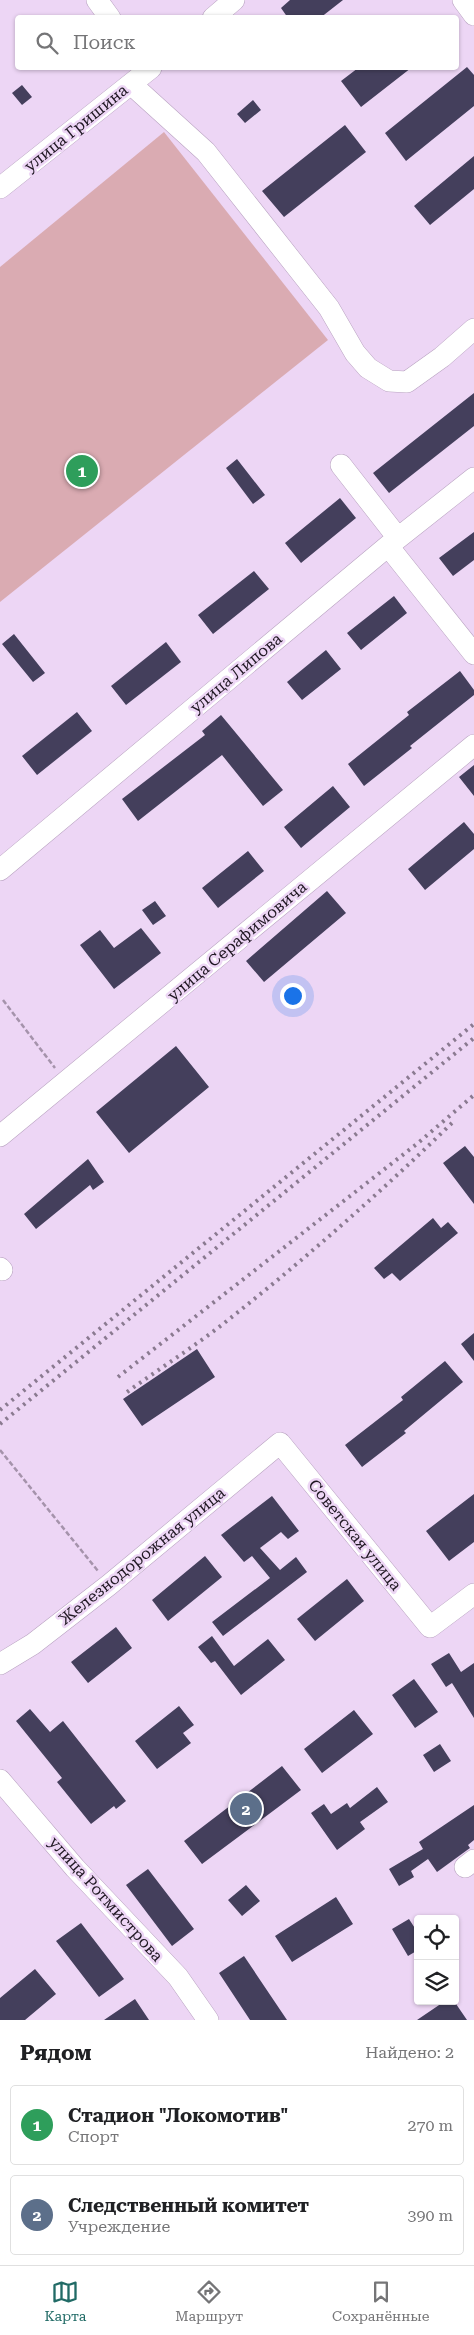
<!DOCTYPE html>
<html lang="ru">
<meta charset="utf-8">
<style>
:root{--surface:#fff;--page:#f6f6f6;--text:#202124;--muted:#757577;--line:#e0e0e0;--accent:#216b66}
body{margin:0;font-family:"Roboto Serif",serif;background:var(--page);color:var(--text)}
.controls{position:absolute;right:15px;bottom:15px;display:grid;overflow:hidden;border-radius:5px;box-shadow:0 1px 4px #0004}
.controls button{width:45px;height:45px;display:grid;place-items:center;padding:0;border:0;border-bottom:1px solid var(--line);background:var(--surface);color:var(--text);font:25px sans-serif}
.you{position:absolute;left:292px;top:995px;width:18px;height:18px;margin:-12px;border:4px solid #fff;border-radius:50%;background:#1a73e8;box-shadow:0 0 0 8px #1a73e833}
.badge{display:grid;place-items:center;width:32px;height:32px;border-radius:50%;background:var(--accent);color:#fff;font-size:16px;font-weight:700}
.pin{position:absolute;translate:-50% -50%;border:2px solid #fff;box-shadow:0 1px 5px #0006}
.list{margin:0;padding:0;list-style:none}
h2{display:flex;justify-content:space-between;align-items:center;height:65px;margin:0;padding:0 20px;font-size:21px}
h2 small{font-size:16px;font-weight:400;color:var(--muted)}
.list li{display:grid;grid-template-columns:32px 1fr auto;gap:15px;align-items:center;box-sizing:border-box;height:80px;margin:0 10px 10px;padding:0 10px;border:1px solid var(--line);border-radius:5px}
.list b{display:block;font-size:19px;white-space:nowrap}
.list p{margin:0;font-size:16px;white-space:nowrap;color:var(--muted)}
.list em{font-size:16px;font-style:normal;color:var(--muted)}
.icon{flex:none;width:28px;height:28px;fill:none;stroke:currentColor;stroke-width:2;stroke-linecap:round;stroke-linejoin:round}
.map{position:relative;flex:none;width:474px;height:2020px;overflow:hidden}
.search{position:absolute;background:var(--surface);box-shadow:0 1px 4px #0004;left:15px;right:15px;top:15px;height:55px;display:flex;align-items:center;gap:12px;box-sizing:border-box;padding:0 18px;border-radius:5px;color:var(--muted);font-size:19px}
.sheet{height:245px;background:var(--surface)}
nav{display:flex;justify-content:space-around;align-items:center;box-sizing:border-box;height:70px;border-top:1px solid var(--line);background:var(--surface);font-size:14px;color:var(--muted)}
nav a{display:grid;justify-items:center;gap:2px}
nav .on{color:var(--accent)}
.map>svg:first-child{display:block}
.green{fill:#daabb2}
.building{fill:#443f5c}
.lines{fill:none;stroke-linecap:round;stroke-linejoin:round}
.minor-casing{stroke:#b9a3c1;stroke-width:22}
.path{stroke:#a593ab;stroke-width:2.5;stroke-dasharray:5 2.5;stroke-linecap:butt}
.minor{stroke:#fff;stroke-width:21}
.rail{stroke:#8a7a90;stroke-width:4;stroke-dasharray:2.5 5;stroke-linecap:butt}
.labels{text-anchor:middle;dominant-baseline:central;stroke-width:5;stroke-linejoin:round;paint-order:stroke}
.street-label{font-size:16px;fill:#1f1722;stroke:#edd6f5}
</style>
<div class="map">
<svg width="474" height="2020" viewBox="0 0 474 2020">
<rect width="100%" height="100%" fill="#edd6f5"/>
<path class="green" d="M 164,132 L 328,340 L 0,602 L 0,267 Z"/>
<path class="building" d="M 290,0 L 343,0 L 320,18 L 288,18 L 281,8 Z
M 467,67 L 474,75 L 474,106 L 406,161 L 385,133 Z
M 358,68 L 411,68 L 361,107 L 341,81 Z
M 22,85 L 32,97 L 22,105 L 12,93 Z
M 253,100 L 261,110 L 245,123 L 237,114 Z
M 345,125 L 366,152 L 284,217 L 262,191 Z
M 474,156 L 474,189 L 430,225 L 414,206 Z
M 474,393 L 474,426 L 389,493 L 373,473 Z
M 237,459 L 265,495 L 253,504 L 226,468 Z
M 340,498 L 356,518 L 301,563 L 285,543 Z
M 474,532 L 474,560 L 453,576 L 439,558 Z
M 254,571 L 269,589 L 213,634 L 198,615 Z
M 394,596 L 407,613 L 361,650 L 347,633 Z
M 14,634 L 45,673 L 33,682 L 2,644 Z
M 166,642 L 181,662 L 126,705 L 111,686 Z
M 326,650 L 341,669 L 302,700 L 287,682 Z
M 460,671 L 474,690 L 474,695 L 410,746 L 412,748 L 364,786 L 348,764 L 409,715 L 407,712 Z
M 77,712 L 92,731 L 37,775 L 22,756 Z
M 221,715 L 283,790 L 263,806 L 222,755 L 138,821 L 122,799 L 205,735 L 202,731 Z
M 474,765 L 474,796 L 459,777 Z
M 333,786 L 350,807 L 301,848 L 284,827 Z
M 464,822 L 474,834 L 474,849 L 425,890 L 408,869 Z
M 248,851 L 264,871 L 218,908 L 202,888 Z
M 327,891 L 346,913 L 264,982 L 246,961 Z
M 155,901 L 166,916 L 153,925 L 142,910 Z
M 141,928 L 161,953 L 114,989 L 80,945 L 100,930 L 114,948 Z
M 176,1046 L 209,1087 L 129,1153 L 96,1112 Z
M 465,1146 L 474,1157 L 474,1204 L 443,1163 Z
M 88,1159 L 104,1182 L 93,1190 L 90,1185 L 36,1229 L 24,1214 Z
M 433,1218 L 441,1228 L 448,1222 L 458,1233 L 400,1281 L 392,1273 L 384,1279 L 374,1268 Z
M 474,1333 L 474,1361 L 461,1344 Z
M 197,1349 L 215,1377 L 142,1426 L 123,1399 Z
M 445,1361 L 463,1382 L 404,1431 L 406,1433 L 362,1467 L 345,1445 L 403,1400 L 401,1397 Z
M 474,1494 L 474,1542 L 449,1561 L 426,1531 Z
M 272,1496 L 299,1531 L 288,1539 L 281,1532 L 260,1548 L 280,1570 L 296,1557 L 307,1572 L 223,1636 L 212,1622 L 270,1578 L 252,1556 L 244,1562 L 221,1535 Z
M 205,1556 L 222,1577 L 168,1621 L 152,1600 Z
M 347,1579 L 364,1601 L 315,1641 L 297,1619 Z
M 116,1627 L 132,1648 L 88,1683 L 71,1662 Z
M 212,1636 L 234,1666 L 268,1639 L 285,1660 L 241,1695 L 215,1661 L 211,1663 L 198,1647 Z
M 449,1653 L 461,1672 L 474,1663 L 474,1718 L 452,1683 L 446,1687 L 431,1664 Z
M 414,1679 L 438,1712 L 415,1728 L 392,1695 Z
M 179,1706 L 194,1725 L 183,1733 L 191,1743 L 157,1769 L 135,1741 Z
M 30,1709 L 50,1732 L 63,1721 L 126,1801 L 116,1809 L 114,1806 L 91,1824 L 57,1782 L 62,1778 L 16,1721 Z
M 354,1710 L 373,1734 L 322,1773 L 304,1749 Z
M 440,1744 L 451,1761 L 434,1772 L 423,1755 Z
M 282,1766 L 301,1790 L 202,1864 L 184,1841 Z
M 377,1787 L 388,1802 L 360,1822 L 365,1829 L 337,1850 L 311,1813 L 324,1804 L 331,1814 L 347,1803 L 350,1808 Z
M 474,1805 L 474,1840 L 468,1845 L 470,1848 L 437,1872 L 428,1859 L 411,1871 L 414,1877 L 399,1886 L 389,1869 L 423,1849 L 419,1842 Z
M 148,1869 L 194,1929 L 172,1946 L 126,1885 Z
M 246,1885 L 260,1901 L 242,1916 L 228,1900 Z
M 336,1897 L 353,1924 L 292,1962 L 275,1936 Z
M 409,1919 L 418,1933 L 418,1950 L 408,1956 L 392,1929 Z
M 81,1923 L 124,1979 L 99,1997 L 56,1941 Z
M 244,1956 L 287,2020 L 250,2020 L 219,1973 Z
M 35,1969 L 56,1994 L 25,2020 L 0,2020 L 0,1998 Z
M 135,1999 L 149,2020 L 104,2020 Z
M 445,2001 L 454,2001 L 467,2020 L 417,2020 Z"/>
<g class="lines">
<defs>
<path id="minor" d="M 97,0 L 110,18
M 463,0 L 474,15
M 213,18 L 234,0
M 131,84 L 206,152 L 329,308 L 355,353 L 368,368 L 389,381 L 407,382 L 442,357 L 474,329
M 0,188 L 151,68
M 341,465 L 398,538
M 388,546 L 474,654
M 0,870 L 388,546 L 474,478
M 0,1136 L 474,745
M 0,1268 L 2,1270
M 0,1664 L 33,1644 L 109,1585 L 280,1443 L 430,1627 L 474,1594
M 0,1780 L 75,1868 L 178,1977 L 208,2020
M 465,1867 L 474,1860"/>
</defs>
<use href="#minor" class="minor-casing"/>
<path class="path" d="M 3,1000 L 55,1068
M 0,1450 L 98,1571"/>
<use href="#minor" class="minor"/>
<path class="rail" d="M 118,1377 L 418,1143 L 474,1095
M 127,1392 C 159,1369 192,1348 223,1324 C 303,1261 380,1193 453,1122
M 0,1410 L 474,1024
M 0,1424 L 474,1038"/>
</g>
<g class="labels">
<g class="street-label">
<text transform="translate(76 128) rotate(-39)">улица Гришина</text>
<text transform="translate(236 673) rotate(-40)">улица Липова</text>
<text transform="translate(237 941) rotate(-40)">улица Серафимовича</text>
<text transform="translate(355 1535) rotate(51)">Советская улица</text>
<text transform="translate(142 1556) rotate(-39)">Железнодорожная улица</text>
<text transform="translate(106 1899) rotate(48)">улица Ротмистрова</text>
</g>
</g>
</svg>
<div class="controls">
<button><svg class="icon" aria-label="locate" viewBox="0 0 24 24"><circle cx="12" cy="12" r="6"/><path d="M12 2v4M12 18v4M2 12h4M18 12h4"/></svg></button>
<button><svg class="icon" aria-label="layers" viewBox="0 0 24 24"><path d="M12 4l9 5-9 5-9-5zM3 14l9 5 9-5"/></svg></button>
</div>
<div class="you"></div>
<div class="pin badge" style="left:82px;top:471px;background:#2e9e5b">1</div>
<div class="pin badge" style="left:246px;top:1809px;background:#5c6f8a">2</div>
<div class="search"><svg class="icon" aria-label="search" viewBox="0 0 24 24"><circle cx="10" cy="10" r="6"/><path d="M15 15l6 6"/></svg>Поиск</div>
</div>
<section class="sheet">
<h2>Рядом<small>Найдено: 2</small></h2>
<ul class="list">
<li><span class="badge" style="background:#2e9e5b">1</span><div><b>Стадион &quot;Локомотив&quot;</b><p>Спорт</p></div><em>270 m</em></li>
<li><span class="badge" style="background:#5c6f8a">2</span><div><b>Следственный комитет</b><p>Учреждение</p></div><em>390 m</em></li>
</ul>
</section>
<nav>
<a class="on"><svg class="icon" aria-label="map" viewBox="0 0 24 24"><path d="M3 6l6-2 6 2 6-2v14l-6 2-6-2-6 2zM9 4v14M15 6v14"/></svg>Карта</a>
<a><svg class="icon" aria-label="directions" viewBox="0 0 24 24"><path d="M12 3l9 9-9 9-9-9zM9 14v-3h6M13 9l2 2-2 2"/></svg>Маршрут</a>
<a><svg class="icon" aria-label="saved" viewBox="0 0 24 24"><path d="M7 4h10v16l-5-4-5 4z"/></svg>Сохранённые</a>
</nav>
